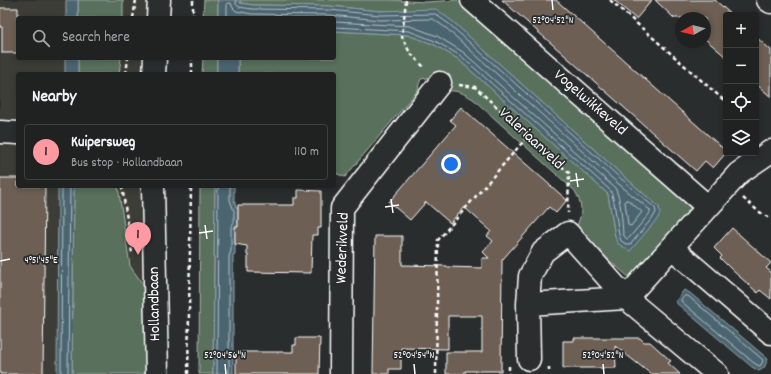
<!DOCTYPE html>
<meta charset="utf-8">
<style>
:root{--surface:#202222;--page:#282a2a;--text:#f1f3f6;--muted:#a2a4a5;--line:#3d3f40;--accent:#ff9aa2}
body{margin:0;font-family:Dekko,sans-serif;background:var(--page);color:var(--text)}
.controls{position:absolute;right:12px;top:12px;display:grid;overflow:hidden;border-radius:4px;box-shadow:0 2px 6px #0003}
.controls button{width:36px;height:36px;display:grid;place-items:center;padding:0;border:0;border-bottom:1px solid var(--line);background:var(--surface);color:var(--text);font:20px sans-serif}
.compass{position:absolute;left:675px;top:12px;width:36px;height:36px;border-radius:50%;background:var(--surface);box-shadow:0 2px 6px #0003;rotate:262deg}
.you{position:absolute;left:451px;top:164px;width:14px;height:14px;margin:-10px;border:3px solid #fff;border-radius:50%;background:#1a73e8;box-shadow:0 0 0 6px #1a73e833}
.badge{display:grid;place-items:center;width:26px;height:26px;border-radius:50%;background:var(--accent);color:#111;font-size:13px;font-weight:700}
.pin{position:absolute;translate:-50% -33px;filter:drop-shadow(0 1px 2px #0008)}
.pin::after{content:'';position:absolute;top:21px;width:14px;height:12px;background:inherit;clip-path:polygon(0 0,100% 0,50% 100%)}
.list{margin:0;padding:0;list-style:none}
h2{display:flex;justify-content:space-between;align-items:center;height:52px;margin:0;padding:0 16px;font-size:17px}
h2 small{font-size:13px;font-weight:400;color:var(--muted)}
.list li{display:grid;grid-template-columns:26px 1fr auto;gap:12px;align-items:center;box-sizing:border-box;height:56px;margin:0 8px 8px;padding:0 8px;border:1px solid var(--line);border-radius:4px}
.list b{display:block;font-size:15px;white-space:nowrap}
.list p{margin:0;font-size:13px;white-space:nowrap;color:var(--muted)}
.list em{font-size:13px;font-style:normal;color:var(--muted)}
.icon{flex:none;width:22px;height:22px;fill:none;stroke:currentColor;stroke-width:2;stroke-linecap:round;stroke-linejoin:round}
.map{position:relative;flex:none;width:771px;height:374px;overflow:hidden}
.search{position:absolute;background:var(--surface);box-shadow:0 2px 6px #0003;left:16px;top:16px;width:320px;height:44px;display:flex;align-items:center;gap:10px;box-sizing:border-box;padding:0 14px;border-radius:4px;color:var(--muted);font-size:15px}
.panel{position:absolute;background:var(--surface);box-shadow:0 2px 6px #0003;left:16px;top:72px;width:320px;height:116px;border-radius:4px}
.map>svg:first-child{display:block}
.built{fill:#3e3c39}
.green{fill:#59705c;stroke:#acb8ae}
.water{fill:#4c6570;stroke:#94a3a9}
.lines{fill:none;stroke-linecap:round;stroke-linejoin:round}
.shore{stroke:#b7c1c6;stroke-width:1}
.building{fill:#6d5f53;stroke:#fff}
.street-casing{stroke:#fff;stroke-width:25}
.secondary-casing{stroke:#fff;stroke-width:25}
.path{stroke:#fff;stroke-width:2.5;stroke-dasharray:4 3;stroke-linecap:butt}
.street{stroke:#2a2d2e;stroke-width:22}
.secondary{stroke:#2a2d2e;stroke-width:22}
.ticks{fill:none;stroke:#fff;stroke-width:1.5}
.labels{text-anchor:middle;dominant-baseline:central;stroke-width:3.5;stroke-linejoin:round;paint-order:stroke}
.street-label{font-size:16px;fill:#fff;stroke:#2a2d2e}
.ticks-label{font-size:10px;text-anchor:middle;fill:#fff;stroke:#2a2d2e;stroke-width:3.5;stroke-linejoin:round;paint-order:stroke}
</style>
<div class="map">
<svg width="771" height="374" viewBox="0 0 771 374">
<rect width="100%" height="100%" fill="#2a2d2e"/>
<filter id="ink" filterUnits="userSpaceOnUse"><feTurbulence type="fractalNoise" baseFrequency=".025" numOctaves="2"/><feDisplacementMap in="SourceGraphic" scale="8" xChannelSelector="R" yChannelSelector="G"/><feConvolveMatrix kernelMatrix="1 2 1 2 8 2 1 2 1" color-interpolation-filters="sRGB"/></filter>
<g filter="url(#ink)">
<path class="built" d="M 0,0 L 158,0 L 158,18 L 18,18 L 18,58 L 158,58 L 158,74 L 18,74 L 18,186 L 158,186 L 156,374 L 0,374 Z"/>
<path class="green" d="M 78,0 L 123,0 L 123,18 L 78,18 Z
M 204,0 L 218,0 L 218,18 L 203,18 Z
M 240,0 L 388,0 L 426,2 L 457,0 L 481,20 L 693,207 L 634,279 L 631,279 L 575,231 C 582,213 584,208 575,191 L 473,99 C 463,93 458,90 445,91 L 438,76 L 421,79 L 419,84 L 418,90 L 345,177 L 335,173 L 334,173 L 334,74 L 238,74 L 238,58 L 334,58 L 334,31 L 408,35 L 433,44 L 458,59 L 608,194 L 615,236 L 659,207 L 620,173 L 452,21 L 436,10 L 380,11 L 329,6 L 253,5 L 240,3 Z
M 78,58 L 121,58 L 119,74 L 78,74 Z
M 203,58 L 217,58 L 217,74 L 202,74 Z
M 74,186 L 118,186 L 130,266 L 147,290 L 149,374 L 72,374 Z
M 200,186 L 215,186 L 213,374 L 199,374 Z"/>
<path class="water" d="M 66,0 L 78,0 L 78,18 L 66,18 Z
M 218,0 L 240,0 L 240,3 L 253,5 L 329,6 L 380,11 L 436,9 L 452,21 L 620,173 L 659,207 L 660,213 L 658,218 L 630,251 L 617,243 L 615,236 L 608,194 L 458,59 L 433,44 L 408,35 L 334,31 L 334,18 L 218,18 Z
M 65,58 L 78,58 L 78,74 L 65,74 Z
M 217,58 L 238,58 L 238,74 L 217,74 Z
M 58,186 L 74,186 L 72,374 L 57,374 Z
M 215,186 L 234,186 L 234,200 L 235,203 L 236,207 L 238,208 L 238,227 L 235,227 L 235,254 L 233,255 L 233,374 L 213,374 Z
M 684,290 L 690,293 L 768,359 L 764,368 L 759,371 L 752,367 L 675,302 Z"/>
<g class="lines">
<path class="shore" d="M 236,0 L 236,4 L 239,7 L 252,9 L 329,10 L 380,15 L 435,14 L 449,24 L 618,176 L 655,208 L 656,212 L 654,216 L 630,245 L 628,245 L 621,241 L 619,235 L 614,202 L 611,191 L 461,56 L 435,41 L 409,31 L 334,27
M 227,18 L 227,4 L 229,3 L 231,3 L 233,8 L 236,11 L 252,14 L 329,15 L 380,20 L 433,19 L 446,28 L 614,180 L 650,210 L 650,213 L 629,238 L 627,239 L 625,237 L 623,234 C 622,221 621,198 615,188 L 463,52 L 437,36 L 410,26 L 334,22
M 626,200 L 628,200 L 642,212 L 631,226 L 628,225 L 625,202 Z
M 685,296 L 688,296 L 762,359 L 763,361 L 761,365 L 759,366 L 754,363 L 682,302 L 681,300 Z
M 61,374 L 62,186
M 68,374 L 70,186
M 217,374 L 218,186
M 229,374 L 229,256 L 231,251 L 231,227 L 234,222 L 234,211 L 230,200 L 230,186"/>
</g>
<path class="building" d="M 502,0 L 556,0 L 726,151 L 726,153 L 713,168 L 705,161 L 696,171 Z
M 614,0 L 652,0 L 636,19 Z
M 655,0 L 715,0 L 732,15 L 726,15 L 726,57 L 705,39 L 705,18 L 674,18 Z
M 0,8 L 18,8 L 18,53 L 2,53 L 2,27 L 0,27 Z
M 756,37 L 771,50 L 771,97 L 756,84 Z
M 461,107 L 567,200 L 556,213 L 549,207 L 502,260 L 501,371 L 465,371 L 465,374 L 446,374 L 446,352 L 482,352 L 482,316 L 448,316 L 448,349 L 401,348 L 401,369 L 389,369 L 389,374 L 373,374 L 375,236 L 402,236 L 402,265 L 447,266 L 447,267 L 482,268 L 482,258 L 489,258 L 483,252 L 493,241 L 487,236 L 491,231 L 464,207 L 450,223 L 426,202 L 410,220 L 389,202 L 456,125 L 450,120 Z
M 0,178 L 18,178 L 18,186 L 45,186 L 43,374 L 0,374 Z
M 298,190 L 321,191 L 321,228 L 318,228 L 318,235 L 312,235 L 311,273 L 248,272 L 248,255 L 247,255 L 247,246 L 235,244 L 235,227 L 238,227 L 238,205 L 294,205 L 294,198 L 298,198 Z
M 732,228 L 771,263 L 766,268 L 771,272 L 771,299 L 760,290 L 758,293 L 732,270 L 720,258 L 722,256 L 714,248 Z
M 296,338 L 320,338 L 319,374 L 236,374 L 236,352 L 293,352 L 293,345 L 296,345 Z
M 574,338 L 640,338 L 644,342 L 650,342 L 671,361 L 668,363 L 680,374 L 651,374 L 615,346 L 616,368 L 563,368 L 563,341 L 574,341 Z"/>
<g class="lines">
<defs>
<path id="street" d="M 472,0 L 708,207
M 768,0 L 771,2
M 0,132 L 18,133
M 672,248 L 771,333
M 528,304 L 626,298 L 739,173 L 771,151
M 529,359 L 528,304 L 530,276 L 543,252 L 568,233 L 626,298 L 717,374
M 341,374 L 342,208 L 440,83"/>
<path id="secondary" d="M 158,18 L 159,0
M 154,74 L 155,58
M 153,186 L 157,374"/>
</defs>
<use href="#street" class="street-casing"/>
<use href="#secondary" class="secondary-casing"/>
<path class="path" d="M 406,0 L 402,37 L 410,53 L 425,68
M 610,0 L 726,102
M 133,18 L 136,0
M 193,18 L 193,0
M 126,74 L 128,58
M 192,74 L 192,58
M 459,85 L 475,87 L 569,173 L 568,213
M 122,186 L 132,253
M 743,198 L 758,211 L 771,219
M 509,366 L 509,374
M 549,367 L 549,374
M 188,374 L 191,186
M 436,374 L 438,240 L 528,136"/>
<use href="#street" class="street"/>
<use href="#secondary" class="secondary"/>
</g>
</g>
<path class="ticks" d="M 552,0 L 553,10M 576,173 L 578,187M 570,181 L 584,179M 391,199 L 393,213M 385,207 L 399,205M 205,225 L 207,239M 199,233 L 213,231M 0,261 L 10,259M 225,364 L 226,374M 414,364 L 415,374M 603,364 L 604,374"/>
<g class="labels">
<g class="street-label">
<text transform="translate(590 103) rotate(41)">Vogelwikkeveld</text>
<text transform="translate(531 139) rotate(43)">Valeriaanveld</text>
<text transform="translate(343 248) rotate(-88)">Wederikveld</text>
<text transform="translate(155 304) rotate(-91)">Hollandbaan</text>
</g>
</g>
<g class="ticks-label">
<text x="553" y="23">52°04'52"N</text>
<text x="41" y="263">4°51'45"E</text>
<text x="225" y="358">52°04'56"N</text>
<text x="414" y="358">52°04'54"N</text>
<text x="603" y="358">52°04'52"N</text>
</g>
</svg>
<div class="controls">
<button>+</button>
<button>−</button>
<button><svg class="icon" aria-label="locate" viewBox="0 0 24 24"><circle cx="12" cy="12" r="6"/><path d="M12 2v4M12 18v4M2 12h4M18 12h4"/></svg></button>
<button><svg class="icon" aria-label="layers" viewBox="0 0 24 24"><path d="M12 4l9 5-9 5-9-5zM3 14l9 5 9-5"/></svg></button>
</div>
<svg class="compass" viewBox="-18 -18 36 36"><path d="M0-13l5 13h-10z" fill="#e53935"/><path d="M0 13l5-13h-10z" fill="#a2a4a5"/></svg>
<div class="you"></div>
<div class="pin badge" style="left:138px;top:255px">1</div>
<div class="search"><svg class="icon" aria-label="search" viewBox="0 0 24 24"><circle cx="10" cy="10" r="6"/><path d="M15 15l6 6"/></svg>Search here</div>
<section class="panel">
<h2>Nearby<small></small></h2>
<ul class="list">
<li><span class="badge">1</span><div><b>Kuipersweg</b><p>Bus stop · Hollandbaan</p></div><em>110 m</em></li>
</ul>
</section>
</div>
